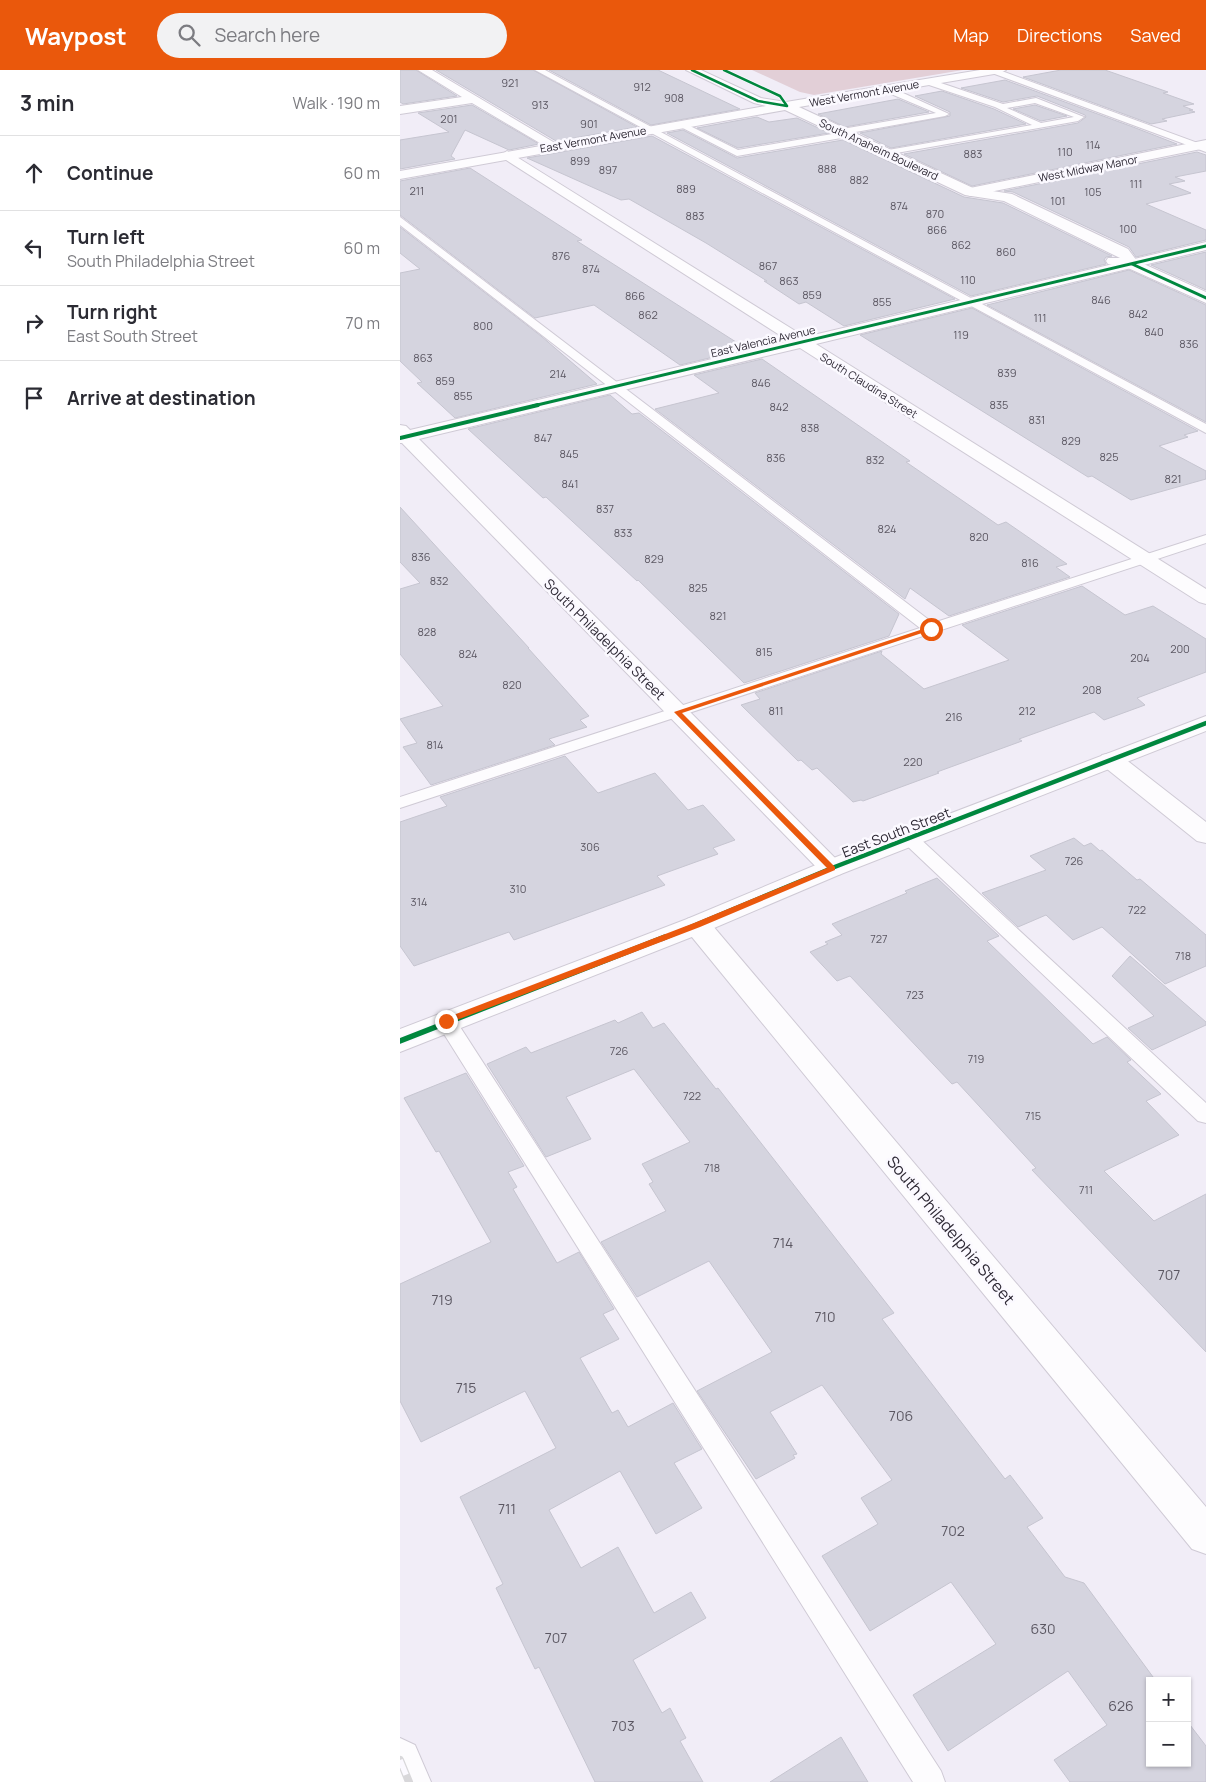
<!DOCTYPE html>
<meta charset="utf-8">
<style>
:root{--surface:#fff;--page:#f2f2f3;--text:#2b2b33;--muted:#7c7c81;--line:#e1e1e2;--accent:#ea580c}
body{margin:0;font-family:Manrope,sans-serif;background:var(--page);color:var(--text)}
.controls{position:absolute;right:15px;bottom:15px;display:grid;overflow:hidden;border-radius:0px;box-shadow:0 1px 4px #0004}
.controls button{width:45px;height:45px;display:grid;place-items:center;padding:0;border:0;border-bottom:1px solid var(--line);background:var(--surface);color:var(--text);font:25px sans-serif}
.stop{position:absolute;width:15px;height:15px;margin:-11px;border:4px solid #ea580c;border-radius:50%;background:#fff}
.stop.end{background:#ea580c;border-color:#fff;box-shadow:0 1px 5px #0008}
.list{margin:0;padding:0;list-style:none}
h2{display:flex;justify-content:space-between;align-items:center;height:65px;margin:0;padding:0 20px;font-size:21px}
h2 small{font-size:16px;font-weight:400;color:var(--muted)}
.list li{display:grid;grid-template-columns:32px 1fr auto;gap:15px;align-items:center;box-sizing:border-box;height:75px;padding:0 20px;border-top:1px solid var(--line)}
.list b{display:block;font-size:19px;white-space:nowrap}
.list p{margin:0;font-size:16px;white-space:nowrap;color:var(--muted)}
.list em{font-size:16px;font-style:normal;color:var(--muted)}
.icon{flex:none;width:28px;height:28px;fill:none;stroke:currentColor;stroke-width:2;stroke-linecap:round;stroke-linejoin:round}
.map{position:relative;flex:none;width:806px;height:1712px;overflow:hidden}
header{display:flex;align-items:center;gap:30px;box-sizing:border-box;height:70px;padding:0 25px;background:var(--accent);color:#fff}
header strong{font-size:24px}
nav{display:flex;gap:28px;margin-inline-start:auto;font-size:18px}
.search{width:350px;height:45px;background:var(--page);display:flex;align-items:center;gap:12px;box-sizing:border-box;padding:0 18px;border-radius:28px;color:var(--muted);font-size:19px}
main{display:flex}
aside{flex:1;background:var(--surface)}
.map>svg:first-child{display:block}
.green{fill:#e2cfd7}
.building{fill:#d5d4df;stroke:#c6c5d0}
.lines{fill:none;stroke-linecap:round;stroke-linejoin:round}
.lane-casing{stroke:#cfcad5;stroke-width:2}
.street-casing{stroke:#cfcad5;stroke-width:2}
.secondary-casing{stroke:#cfcad5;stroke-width:2}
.lane{fill:#fdfcfe;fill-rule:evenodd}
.street{fill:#fdfcfe;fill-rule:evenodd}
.secondary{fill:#fdfcfe;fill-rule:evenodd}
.rail-casing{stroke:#d8d7da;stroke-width:8}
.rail{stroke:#fbf9ff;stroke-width:5.5;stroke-dasharray:16;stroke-linecap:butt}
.cycleway-far4-casing{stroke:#fbf9ff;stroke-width:4}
.cycleway-far3-casing{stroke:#fbf9ff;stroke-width:5}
.cycleway-far2-casing{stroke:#fbf9ff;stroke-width:6}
.cycleway-far1-casing{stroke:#fbf9ff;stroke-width:7}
.cycleway-casing{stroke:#fbf9ff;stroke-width:9}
.cycleway-far4{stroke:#00873e;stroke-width:2.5}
.cycleway-far3{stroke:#00873e;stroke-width:3}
.cycleway-far2{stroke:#00873e;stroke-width:4}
.cycleway-far1{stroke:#00873e;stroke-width:4.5}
.cycleway{stroke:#00873e;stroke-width:5.5}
.route{fill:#ea580c}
.labels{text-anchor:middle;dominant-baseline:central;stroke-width:5;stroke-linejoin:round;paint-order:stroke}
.number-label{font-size:11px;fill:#5b5762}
.far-street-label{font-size:11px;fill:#2d2834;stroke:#fbf9ff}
.street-label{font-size:14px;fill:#2d2834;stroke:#fbf9ff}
.near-number-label{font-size:14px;fill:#5b5762}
.near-street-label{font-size:16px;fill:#2d2834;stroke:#fbf9ff}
</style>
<header>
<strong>Waypost</strong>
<div class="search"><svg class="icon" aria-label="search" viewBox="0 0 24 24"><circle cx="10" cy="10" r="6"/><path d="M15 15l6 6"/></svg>Search here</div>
<nav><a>Map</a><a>Directions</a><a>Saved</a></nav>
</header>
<main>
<aside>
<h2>3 min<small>Walk · 190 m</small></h2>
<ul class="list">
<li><svg class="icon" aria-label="ahead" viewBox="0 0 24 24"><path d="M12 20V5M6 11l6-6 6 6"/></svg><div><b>Continue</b></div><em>60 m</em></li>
<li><svg class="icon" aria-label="left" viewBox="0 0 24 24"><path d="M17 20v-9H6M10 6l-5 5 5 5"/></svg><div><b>Turn left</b><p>South Philadelphia Street</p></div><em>60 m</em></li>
<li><svg class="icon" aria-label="right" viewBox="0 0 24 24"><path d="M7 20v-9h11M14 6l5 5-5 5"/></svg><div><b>Turn right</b><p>East South Street</p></div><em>70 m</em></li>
<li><svg class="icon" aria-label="arrive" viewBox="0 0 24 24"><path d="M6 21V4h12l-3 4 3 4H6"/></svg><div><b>Arrive at destination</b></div></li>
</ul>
</aside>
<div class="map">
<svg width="806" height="1712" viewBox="0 0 806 1712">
<rect width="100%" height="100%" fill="#f1edf7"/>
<path class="green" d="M 352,0 L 563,0 L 414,25 L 400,22 Z"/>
<path class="building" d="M 0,0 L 16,0 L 57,26 L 3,34 L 0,32 Z
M 36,0 L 133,0 L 237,57 L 156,71 Z
M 149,0 L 258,0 L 340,39 L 251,55 Z
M 661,0 L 705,0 L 768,22 L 763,23 L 794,34 L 783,36 L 793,40 L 789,40 L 795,42 L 762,49 L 767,51 L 751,54 L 623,7 Z
M 605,10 L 733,57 L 777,74 L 572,116 L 504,84 L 678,53 L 686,47 L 685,45 L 637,26 L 603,32 L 561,18 Z
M 542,21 L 594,39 L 626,54 L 491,78 L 460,63 L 550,46 L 550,42 L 515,26 Z
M 498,29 L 529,42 L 445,57 L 418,44 Z
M 72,35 L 139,74 L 109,80 L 65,60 L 51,86 L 55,89 L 0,99 L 0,70 L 49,62 L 18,43 Z
M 635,35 L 667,46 L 641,51 L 613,39 Z
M 357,47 L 369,52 L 397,48 L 429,63 L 338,78 L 297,58 Z
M 283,60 L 337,88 L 443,70 L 564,127 L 603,133 L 712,186 L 706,187 L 704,190 L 706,194 L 571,226 L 267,63 Z
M 252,66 L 555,229 L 444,256 L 406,232 L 399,234 L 364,211 L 367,211 L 306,173 L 229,129 L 221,130 L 127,88 Z
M 797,82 L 806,85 L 806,101 L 775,107 L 785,111 L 769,114 L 791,123 L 746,134 L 806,160 L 806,170 L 736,187 L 729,177 L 613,122 L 604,121 Z
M 70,98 L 182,170 L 177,171 L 347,279 L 280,295 L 194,235 L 135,248 L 0,145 L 0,111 Z
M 0,157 L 141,266 L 197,314 L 55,348 L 17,313 L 22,312 L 0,291 L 0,203 L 20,199 L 0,183 Z
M 806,182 L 806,220 L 751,195 Z
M 729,200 L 806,235 L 806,352 L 587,235 Z
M 572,238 L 798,361 L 784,365 L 788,367 L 759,376 L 806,401 L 806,409 L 731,430 L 692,406 L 688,407 L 460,265 Z
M 362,289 L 510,391 L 506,392 L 598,455 L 606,452 L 667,494 L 656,497 L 670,507 L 549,546 L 510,518 L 505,529 L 255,339 L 319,323 L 294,305 Z
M 210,325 L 232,344 L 239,343 L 499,544 L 489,566 L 344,613 L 238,510 L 237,511 L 146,427 L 143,428 L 68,359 Z
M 0,437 L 129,578 L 128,578 L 189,646 L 180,650 L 187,657 L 149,669 L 155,675 L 31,715 L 3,677 L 17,673 L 0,649 L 43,636 L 0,584 L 0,519 L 20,513 L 0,492 Z
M 682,516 L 725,545 L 753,536 L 806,569 L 806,602 L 737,628 L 745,635 L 704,650 L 694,642 L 619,669 L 622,671 L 537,702 L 539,703 L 463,731 L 461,730 L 453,732 L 417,698 L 412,700 L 401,690 L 398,691 L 341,635 L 360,629 L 355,623 L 482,581 L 481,584 L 524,619 L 609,590 L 562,555 Z
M 165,686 L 198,723 L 255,703 L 288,740 L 303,735 L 335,770 L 313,778 L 318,784 L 257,806 L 265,815 L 114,870 L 109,862 L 14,896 L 0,876 L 0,752 L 47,736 L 40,727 Z
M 674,768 L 684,776 L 691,773 L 700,781 L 702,780 L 737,810 L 740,809 L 806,865 L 806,896 L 765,914 L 702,857 L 673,870 L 646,845 L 618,857 L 582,823 L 646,800 L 630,786 Z
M 537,808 L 599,866 L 587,871 L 693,974 L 707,967 L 731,990 L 727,992 L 761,1024 L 746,1031 L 779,1065 L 704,1101 L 754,1151 L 806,1124 L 806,1282 L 632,1100 L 636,1098 L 557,1012 L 552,1014 L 450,906 L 437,911 L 410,882 L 428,874 L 425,872 L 442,865 L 432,854 L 507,823 L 505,821 Z
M 730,886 L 806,952 L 806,955 L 752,980 L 728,958 L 754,946 L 712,906 Z
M 242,942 L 253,958 L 264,953 L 316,1019 L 318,1018 L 494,1243 L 482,1249 L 605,1409 L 610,1405 L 643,1448 L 627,1457 L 665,1507 L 684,1513 L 756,1611 L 750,1611 L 750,1693 L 787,1693 L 787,1651 L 806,1676 L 806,1712 L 670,1712 L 654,1690 L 707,1655 L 668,1601 L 548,1681 L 513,1625 L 596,1574 L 551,1512 L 470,1561 L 422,1486 L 478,1454 L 461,1428 L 492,1410 L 422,1315 L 370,1342 L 397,1384 L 393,1385 L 395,1388 L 356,1409 L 297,1321 L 372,1282 L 309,1191 L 237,1227 L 201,1172 L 266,1141 L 249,1114 L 253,1112 L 242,1094 L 290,1072 L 234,999 L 166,1027 L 191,1069 L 146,1087 L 87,994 L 126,977 L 131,983 L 215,950 L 218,953 Z
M 66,1003 L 124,1096 L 108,1102 L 117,1117 L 113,1119 L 157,1193 L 179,1182 L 214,1239 L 203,1244 L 219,1269 L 180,1288 L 212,1343 L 218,1340 L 228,1357 L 273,1333 L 302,1379 L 274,1393 L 302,1438 L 256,1464 L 220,1401 L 149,1440 L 181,1498 L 218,1477 L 254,1543 L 291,1522 L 306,1548 L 233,1590 L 262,1643 L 270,1638 L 286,1668 L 280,1671 L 303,1712 L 195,1712 L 139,1597 L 135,1599 L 96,1518 L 103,1514 L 60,1427 L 156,1378 L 125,1321 L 21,1372 L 0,1331 L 0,1214 L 91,1172 L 39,1081 L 36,1082 L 4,1028 Z
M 441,1667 L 468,1712 L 370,1712 Z"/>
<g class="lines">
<defs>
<path id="lane" d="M 135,0 L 145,0 L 806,354 L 806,363 Z
M 592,0 L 599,0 L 806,76 L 806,82 L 592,3 Z
M 526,10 L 532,10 L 603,34 L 636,28 L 684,47 L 678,51 L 485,85 L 484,83 L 488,80 L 632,55 L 595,37 L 526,14 ZM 635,33 L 674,47 L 641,53 L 607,38 Z
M 484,17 L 490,17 L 549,44 L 545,46 L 450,63 L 450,66 L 447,67 L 337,86 L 275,54 L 282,52 L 338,80 L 438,63 L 439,60 L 442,59 L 536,43 L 484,21 Z
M 0,147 L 533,553 L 806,465 L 806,473 L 0,738 L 0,727 L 520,558 L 0,155 Z
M 510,764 L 516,765 L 806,1033 L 806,1053 L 798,1051 L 504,773 L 501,769 L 504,765 Z
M 46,944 L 53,946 L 541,1701 L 545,1712 L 513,1712 L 39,956 L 36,951 L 39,946 Z"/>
<path id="street" d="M 18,0 L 32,0 L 160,76 L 154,80 L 150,79 L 72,33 L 0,44 L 0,36 L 62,27 Z
M 806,70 L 806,78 L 570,126 L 563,122 L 570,118 Z
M 107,81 L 405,267 L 806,172 L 806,180 L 416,274 L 806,519 L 806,534 L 799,532 L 400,278 L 19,369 L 445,798 L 441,804 L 432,806 L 423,804 L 2,373 L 0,373 L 0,355 L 6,356 L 10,360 L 389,271 L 103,88 L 101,85 Z
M 711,683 L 720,685 L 806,752 L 806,773 L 797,771 L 702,695 L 699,690 L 702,685 Z
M 297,846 L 307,849 L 806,1437 L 806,1484 L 792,1479 L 287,861 L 283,855 L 287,849 Z
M 0,1668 L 15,1675 L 31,1712 L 0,1712 Z"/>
<path id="secondary" d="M 286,0 L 301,0 L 361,28 L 386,32 L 580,0 L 606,0 L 600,3 L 399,37 L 573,118 L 612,124 L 728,179 L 737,191 L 806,222 L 806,233 L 728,198 L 708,194 L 706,191 L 708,188 L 720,188 L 604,131 L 565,125 L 385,40 L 0,109 L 0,101 L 366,36 L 354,33 Z
M 806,646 L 806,661 L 441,804 L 307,861 L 0,982 L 0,959 L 287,849 L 423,792 Z"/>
</defs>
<use href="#lane" class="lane-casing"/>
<use href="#street" class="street-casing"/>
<use href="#secondary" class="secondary-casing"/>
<use href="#lane" class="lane"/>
<use href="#street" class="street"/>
<use href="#secondary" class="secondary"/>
<defs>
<path id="rail" d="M 0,1690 L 9,1712"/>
</defs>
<use href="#rail" class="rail-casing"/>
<use href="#rail" class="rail"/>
<defs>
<path id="cycleway-far4" d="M 292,0 L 358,31 L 387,36
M 324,0 L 380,26 L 387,36"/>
<path id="cycleway-far3" d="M 732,194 L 806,228
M 133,336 L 806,176"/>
<path id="cycleway-far2" d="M 0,368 L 138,335"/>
<path id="cycleway-far1" d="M 262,869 L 432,798 L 806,653"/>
<path id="cycleway" d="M 0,971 L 265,867"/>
</defs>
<use href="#cycleway-far4" class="cycleway-far4-casing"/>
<use href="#cycleway-far3" class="cycleway-far3-casing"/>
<use href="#cycleway-far2" class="cycleway-far2-casing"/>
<use href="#cycleway-far1" class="cycleway-far1-casing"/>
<use href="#cycleway" class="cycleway-casing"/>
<use href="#cycleway-far4" class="cycleway-far4"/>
<use href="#cycleway-far3" class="cycleway-far3"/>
<use href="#cycleway-far2" class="cycleway-far2"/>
<use href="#cycleway-far1" class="cycleway-far1"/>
<use href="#cycleway" class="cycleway"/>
</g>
<path class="route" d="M 529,557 L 534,559 L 282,643 L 435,797 L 435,800 L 300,857 L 49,953 L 43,953 L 43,949 L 294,853 L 427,798 L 274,642 Z"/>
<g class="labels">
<g class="number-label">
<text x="110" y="12">921</text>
<text x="242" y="16">912</text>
<text x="274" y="27">908</text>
<text x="140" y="34">913</text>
<text x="49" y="48">201</text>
<text x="189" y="53">901</text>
<text x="693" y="74">114</text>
<text x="665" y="81">110</text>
<text x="573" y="83">883</text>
<text x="180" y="90">899</text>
<text x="427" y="98">888</text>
<text x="208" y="99">897</text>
<text x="459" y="109">882</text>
<text x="736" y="113">111</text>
<text x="286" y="118">889</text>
<text x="17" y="120">211</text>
<text x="693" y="121">105</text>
<text x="658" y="130">101</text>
<text x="499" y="135">874</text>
<text x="535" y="143">870</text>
<text x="295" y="145">883</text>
<text x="728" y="158">100</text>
<text x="537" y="159">866</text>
<text x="561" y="174">862</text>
<text x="606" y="181">860</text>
<text x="161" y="185">876</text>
<text x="368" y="195">867</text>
<text x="191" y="198">874</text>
<text x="568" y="209">110</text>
<text x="389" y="210">863</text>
<text x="412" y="224">859</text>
<text x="235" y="225">866</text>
<text x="701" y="229">846</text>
<text x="482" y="231">855</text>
<text x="738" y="243">842</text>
<text x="248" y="244">862</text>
<text x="640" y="247">111</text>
<text x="83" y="255">800</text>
<text x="754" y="261">840</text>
<text x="561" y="264">119</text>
<text x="789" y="273">836</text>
<text x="23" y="287">863</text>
<text x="607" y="302">839</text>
<text x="158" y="303">214</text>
<text x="45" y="310">859</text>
<text x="361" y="312">846</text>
<text x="63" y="325">855</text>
<text x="599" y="334">835</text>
<text x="379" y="336">842</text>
<text x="637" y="349">831</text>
<text x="410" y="357">838</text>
<text x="143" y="367">847</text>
<text x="671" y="370">829</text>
<text x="169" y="383">845</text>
<text x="709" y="386">825</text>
<text x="376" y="387">836</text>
<text x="475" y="389">832</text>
<text x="773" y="408">821</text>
<text x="170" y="413">841</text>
<text x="205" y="438">837</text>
<text x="487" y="458">824</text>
<text x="223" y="462">833</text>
<text x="579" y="466">820</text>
<text x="21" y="486">836</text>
<text x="254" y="488">829</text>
<text x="630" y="492">816</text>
<text x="39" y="510">832</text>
<text x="298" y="517">825</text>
<text x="318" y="545">821</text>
<text x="27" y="561">828</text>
<text x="780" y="578">200</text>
<text x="364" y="581">815</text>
<text x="68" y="583">824</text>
<text x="740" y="587">204</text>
<text x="112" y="614">820</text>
<text x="692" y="619">208</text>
<text x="376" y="640">811</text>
<text x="627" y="640">212</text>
<text x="554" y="646">216</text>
<text x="35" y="674">814</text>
<text x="513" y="691">220</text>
<text x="190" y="776">306</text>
<text x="674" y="790">726</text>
<text x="118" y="818">310</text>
<text x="19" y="831">314</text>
<text x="737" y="839">722</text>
<text x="479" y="868">727</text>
<text x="783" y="885">718</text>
<text x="515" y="924">723</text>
<text x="219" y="980">726</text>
<text x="576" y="988">719</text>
<text x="292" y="1025">722</text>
<text x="633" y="1045">715</text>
<text x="312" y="1097">718</text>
<text x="686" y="1119">711</text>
</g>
<g class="far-street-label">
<text transform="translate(464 23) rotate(-10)">West Vermont Avenue</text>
<text transform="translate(193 69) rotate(-10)">East Vermont Avenue</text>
<text transform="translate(479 79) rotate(25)">South Anaheim Boulevard</text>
<text transform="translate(688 98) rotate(-11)">West Midway Manor</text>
<text transform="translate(363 271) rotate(-13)">East Valencia Avenue</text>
<text transform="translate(469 315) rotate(32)">South Claudina Street</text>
</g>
<g class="street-label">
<text transform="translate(205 569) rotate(45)">South Philadelphia Street</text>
<text transform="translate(496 762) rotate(-21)">East South Street</text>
</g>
<g class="near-number-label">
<text x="383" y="1172">714</text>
<text x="769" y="1204">707</text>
<text x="42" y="1229">719</text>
<text x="425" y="1246">710</text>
<text x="66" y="1317">715</text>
<text x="501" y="1345">706</text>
<text x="107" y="1438">711</text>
<text x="553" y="1460">702</text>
<text x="643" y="1558">630</text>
<text x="156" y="1567">707</text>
<text x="721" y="1635">626</text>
<text x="223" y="1655">703</text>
</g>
<g class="near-street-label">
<text transform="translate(551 1160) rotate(50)">South Philadelphia Street</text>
</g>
</g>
</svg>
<div class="controls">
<button>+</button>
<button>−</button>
</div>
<div class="stop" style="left:531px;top:559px"></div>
<div class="stop end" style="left:46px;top:951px"></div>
</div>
</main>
